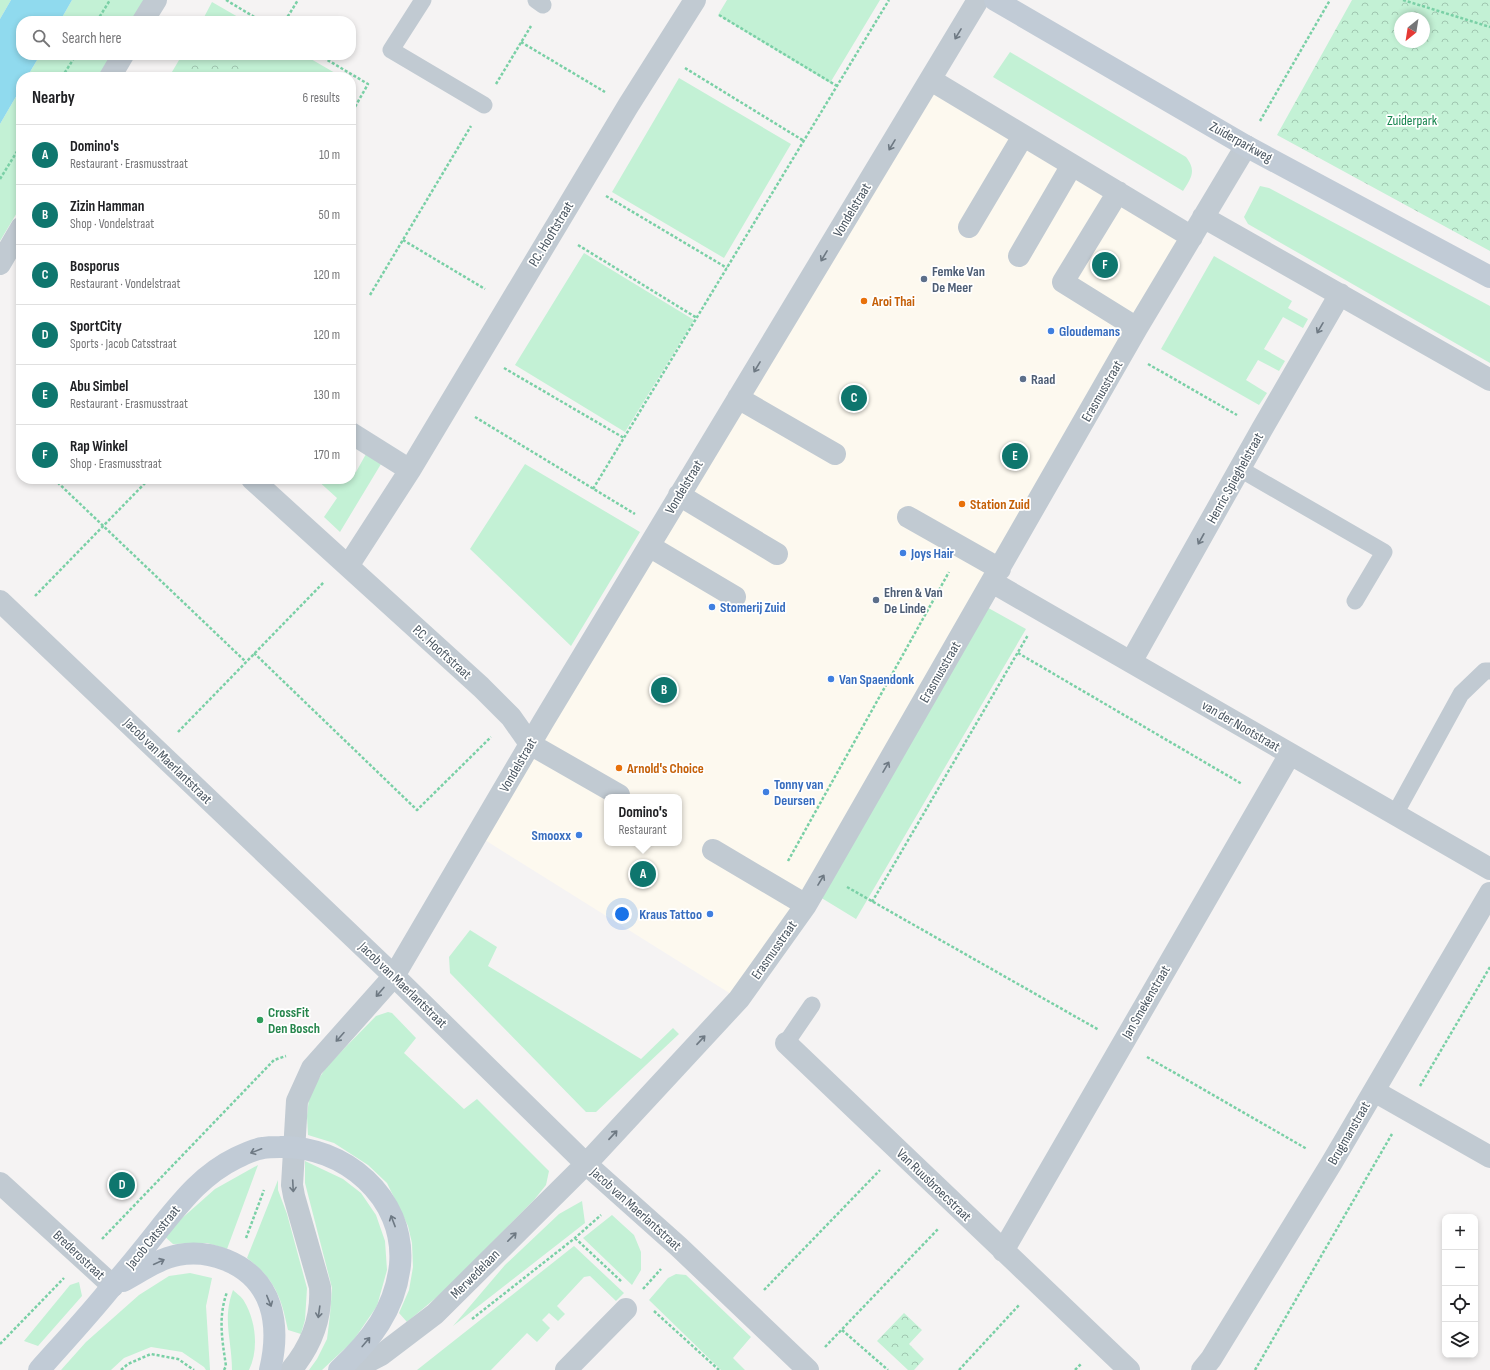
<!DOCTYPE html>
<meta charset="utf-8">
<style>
:root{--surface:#fff;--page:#f6f6f6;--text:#202124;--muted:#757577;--line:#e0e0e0;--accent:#0f766e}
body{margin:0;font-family:"Sofia Sans Condensed",sans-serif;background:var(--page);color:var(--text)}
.controls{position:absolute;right:12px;bottom:12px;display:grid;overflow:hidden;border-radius:8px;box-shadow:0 2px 6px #0003}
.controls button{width:36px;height:36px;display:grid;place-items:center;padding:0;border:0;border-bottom:1px solid var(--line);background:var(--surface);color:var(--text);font:20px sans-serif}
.compass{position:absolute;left:1394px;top:12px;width:36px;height:36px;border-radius:50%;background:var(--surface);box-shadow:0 2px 6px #0003;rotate:210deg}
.you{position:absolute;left:622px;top:914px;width:14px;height:14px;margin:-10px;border:3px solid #fff;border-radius:50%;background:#1a73e8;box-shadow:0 0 0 6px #1a73e833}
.badge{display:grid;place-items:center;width:26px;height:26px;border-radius:50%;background:var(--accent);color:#fff;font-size:13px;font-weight:700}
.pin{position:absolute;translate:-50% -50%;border:2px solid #fff;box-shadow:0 1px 4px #0006}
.popup{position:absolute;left:604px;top:794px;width:78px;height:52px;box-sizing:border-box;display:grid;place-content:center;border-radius:8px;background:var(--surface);filter:drop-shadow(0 1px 3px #0005);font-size:13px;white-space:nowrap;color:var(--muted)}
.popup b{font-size:15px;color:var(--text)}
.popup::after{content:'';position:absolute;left:50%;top:100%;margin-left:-8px;border:8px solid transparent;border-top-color:var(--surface)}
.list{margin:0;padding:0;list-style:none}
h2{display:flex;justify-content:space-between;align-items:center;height:52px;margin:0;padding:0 16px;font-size:17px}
h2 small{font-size:13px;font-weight:400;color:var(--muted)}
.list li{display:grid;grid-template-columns:26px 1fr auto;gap:12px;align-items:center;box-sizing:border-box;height:60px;padding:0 16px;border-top:1px solid var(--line)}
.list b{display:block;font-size:15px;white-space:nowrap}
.list p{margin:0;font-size:13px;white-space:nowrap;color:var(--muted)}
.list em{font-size:13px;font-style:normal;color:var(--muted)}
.icon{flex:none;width:22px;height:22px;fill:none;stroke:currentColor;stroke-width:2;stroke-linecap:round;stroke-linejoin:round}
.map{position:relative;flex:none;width:1490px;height:1370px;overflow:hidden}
.search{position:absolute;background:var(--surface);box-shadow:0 2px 6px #0003;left:16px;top:16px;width:340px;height:44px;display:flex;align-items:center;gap:10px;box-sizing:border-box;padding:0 14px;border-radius:16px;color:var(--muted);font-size:15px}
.panel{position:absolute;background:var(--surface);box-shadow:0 2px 6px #0003;left:16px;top:72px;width:340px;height:412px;border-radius:16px}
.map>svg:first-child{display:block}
.commercial{fill:#fdf9ef;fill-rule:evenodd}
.grass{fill:#c3f1d5}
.park{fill:url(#park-crowns);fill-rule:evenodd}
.water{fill:#90daee}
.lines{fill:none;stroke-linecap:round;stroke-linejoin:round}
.path{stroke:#7ad0a6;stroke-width:2.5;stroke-dasharray:3 2;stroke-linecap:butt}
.lane{stroke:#c1cad2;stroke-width:17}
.street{stroke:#c1cad2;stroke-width:22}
.secondary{stroke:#c1cbd6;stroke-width:22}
.oneway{stroke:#6e7983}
.oneway2{stroke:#6e7984}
.service-dot{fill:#5c6f8a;stroke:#fff;stroke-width:1.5}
.food-dot{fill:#e8710a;stroke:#fff;stroke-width:1.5}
.shop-dot{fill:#3f7fe0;stroke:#fff;stroke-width:1.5}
.leisure-dot{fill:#2e9e5b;stroke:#fff;stroke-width:1.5}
.labels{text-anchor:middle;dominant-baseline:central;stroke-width:3.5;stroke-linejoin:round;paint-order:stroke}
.park-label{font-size:14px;fill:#17864f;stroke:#fff}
.street-label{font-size:14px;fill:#4a5661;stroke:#fff}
.service-label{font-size:14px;font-weight:bold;fill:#4e5e75;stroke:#fff;text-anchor:start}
.food-label{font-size:14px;font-weight:bold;fill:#c56008;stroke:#fff;text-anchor:start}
.shop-label{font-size:14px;font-weight:bold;fill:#366cbe;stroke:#fff;text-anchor:start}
.leisure-label{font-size:14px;font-weight:bold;fill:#27864d;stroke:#fff;text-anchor:start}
</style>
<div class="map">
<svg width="1490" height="1370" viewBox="0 0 1490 1370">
<defs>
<pattern id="park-crowns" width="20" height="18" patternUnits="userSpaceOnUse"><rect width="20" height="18" fill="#c3f1d5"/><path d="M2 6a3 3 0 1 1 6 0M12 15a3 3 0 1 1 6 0" fill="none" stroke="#a0c6b0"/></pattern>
</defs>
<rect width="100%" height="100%" fill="#f5f3f3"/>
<path class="commercial" d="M 931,80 L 1192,237 L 739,999 L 477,835 ZM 607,797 L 679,797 L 679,843 L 607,843 Z"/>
<path class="grass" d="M 0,0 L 11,0 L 0,19 Z
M 72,0 L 144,0 L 132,21 L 60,21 Z
M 727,0 L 880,0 L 830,83 L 718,15 Z
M 212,2 L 245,21 L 202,21 Z
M 1010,52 L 1186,157 C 1197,171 1191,178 1183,191 L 993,77 Z
M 40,55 L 111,55 L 98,77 L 27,77 Z
M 182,55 L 304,55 L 342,77 L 169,77 Z
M 679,78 L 791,144 L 724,258 L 612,192 Z
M 21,88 L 21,206 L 0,241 L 0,124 Z
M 1260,186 L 1269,188 L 1490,306 L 1490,363 L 1248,224 L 1244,217 Z
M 584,253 L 694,320 L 625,432 L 515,365 Z
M 1214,256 L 1292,301 L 1288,308 L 1308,319 L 1303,328 L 1283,317 L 1264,349 L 1285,361 L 1279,371 L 1258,360 L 1246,380 L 1267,393 L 1259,405 L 1161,349 Z
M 366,454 L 381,464 L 340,532 L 324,517 L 337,498 L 316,479 L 351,479 L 351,469 L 356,472 Z
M 525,464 L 640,532 L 571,646 L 470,549 Z
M 983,605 L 1026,629 L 856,919 L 815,894 Z
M 470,930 L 497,947 L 488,966 L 641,1059 L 673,1028 L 679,1034 L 596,1112 L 586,1112 L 450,973 L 449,957 Z
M 388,1012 L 392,1013 L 416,1038 L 404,1053 L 464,1109 L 477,1099 L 549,1171 L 546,1185 L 534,1200 L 443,1292 L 407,1322 L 399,1313 L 409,1290 L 413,1267 L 412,1243 L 408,1226 L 387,1183 L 368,1165 L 334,1143 L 308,1135 L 307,1116 L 309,1098 L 316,1083 L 327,1066 L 376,1016 Z
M 305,1161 L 343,1179 L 361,1193 L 376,1215 L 385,1241 L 387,1270 L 377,1306 L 353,1341 L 322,1370 L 309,1370 L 317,1359 L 327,1339 L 330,1315 L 332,1288 L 305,1183 Z
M 258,1165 L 227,1249 L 207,1243 L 173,1244 L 163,1235 L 215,1189 Z
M 278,1180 L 278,1190 L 287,1214 L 307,1288 L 305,1320 L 301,1334 L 288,1330 C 281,1296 275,1280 247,1258 Z
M 582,1201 L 585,1223 L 453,1326 L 505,1265 L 559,1214 Z
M 612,1215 L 634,1235 L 641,1252 L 641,1270 L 632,1285 L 583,1238 Z
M 574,1246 L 624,1293 L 616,1301 L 590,1276 L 584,1277 L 557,1306 L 565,1314 L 558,1321 L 549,1313 L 542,1320 L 550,1328 L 537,1342 L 527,1333 L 491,1370 L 417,1370 Z
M 190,1273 L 212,1278 L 206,1306 L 210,1370 L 206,1370 L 204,1367 L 182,1352 L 151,1347 L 124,1358 L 111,1370 L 61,1370 L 86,1342 L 139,1295 L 169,1276 Z
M 676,1274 L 686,1275 L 751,1337 L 733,1358 L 745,1370 L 721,1370 L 649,1300 L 668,1278 Z
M 79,1282 L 82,1296 L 38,1346 L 24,1341 L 70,1285 Z
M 233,1290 C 237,1294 242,1297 244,1301 C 256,1321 259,1349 249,1370 L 232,1370 C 232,1340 222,1320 233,1290 Z"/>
<path class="park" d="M 1352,0 L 1490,0 L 1490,251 L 1277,135 ZM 1400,18 L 1424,18 L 1424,42 L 1400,42 Z
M 196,55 L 227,55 L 260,75 L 259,77 L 183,77 Z
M 904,1313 L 922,1330 L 909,1344 L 924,1359 L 914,1370 L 908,1370 L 877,1341 Z"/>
<path class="water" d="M 11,0 L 72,0 L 60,21 L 21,21 L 21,55 L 40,55 L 27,77 L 21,77 L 21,88 L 0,124 L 0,19 Z"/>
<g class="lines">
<path class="path" d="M 226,0 L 261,21
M 1403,0 L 1490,27
M 719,15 L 837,86
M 97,21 L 110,0
M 285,21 L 298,0
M 521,42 L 605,92
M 319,55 L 368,84 L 351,114
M 685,68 L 804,141
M 62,77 L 76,55
M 496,84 L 531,26
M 1260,121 L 1330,0
M 0,179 L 21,145
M 606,196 L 727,268
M 403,240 L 485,289
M 578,245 L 697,318
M 370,295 L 471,126
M 1148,364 L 1237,415
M 504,368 L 624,438
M 475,417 L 635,514
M 54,479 L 246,662
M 593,489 L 889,0
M 35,596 L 149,479
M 254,653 L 417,810 L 491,737
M 1018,653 L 1242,784
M 178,732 L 324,582
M 788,861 L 949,572
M 847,887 L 1099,1030
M 872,902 L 1028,635
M 1147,1057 L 1307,1149
M 1420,1086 L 1490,967
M 246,1238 L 264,1190
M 575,1238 L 622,1282
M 102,1239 L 274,1060 L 286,1056
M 643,1289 L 661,1269
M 764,1290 L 880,1170
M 654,1311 L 719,1370
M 472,1319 L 575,1238 L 601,1215
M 842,1330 L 888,1370
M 0,1344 L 64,1278
M 825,1347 L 939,1228
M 121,1370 L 128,1364 L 151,1354 L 178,1359 L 194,1370
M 224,1370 L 226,1366 C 222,1339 218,1317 227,1292
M 959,1370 L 1020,1304
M 1075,1370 L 1082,1363
M 1255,1370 L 1392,1134"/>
<path class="lane" d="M 423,0 L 391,50 L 484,105
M 536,0 L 543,5
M 1240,469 L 1384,552 L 1355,601
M 1395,814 L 1461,694 L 1485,671 L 1490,671
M 786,1043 L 812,1005"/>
<path class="street" d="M 143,21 L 156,0
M 110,77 L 123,55
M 931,80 L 1192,237
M 1118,192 L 1063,282 L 1137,328
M 1203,217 L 1490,380
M 969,227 L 1023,136
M 1019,256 L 1072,165
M 0,264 L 21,228
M 738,398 L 835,454
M 351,433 L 410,470
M 252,479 L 481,687 L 511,717 L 530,744 L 619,795
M 679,495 L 777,554
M 908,517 L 1000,569
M 649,546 L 735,597
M 348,566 L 410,470 L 628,106 L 695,0
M 992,582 L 1490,869
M 0,601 L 394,976 L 586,1164 L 679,1247 L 808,1370
M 1131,662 L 1262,429 L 1340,294
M 713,850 L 806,905
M 786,1043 L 1129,1370
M 1374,1091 L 1490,1157
M 0,1183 L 113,1286
M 1003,1251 L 1290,754
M 291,1370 C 311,1346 322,1319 320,1287 L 294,1196 L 292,1185 L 297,1101 L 312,1068 L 394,976 L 543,722 L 978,0
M 352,1370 L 381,1355 L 435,1314 L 586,1164 L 739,999 L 806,905 L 824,874 L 1137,328 L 1246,146
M 566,1370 L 626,1309
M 1202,1370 L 1211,1359 L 1331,1164 L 1490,893"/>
<path class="secondary" d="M 995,0 L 1246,146 L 1490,277
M 123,1281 C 140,1272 158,1259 178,1255 C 193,1252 211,1254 226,1260 C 273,1279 281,1324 270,1370
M 39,1370 C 64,1342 90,1314 114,1284 C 130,1266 145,1247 160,1228 C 182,1201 203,1174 236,1158 C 244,1154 255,1149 263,1148 C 268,1147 275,1147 280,1147 C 343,1145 406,1197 400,1265 C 395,1310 371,1340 339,1370"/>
</g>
<defs><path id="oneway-shaft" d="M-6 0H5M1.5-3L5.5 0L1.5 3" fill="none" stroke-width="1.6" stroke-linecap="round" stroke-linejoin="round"/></defs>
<g class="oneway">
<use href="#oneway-shaft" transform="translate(958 34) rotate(121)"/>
<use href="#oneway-shaft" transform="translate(892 145) rotate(121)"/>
<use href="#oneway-shaft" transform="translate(824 256) rotate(121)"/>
<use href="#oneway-shaft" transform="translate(1320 328) rotate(120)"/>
<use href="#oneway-shaft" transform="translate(757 367) rotate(121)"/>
<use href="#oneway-shaft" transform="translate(1201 539) rotate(119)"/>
<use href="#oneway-shaft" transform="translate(886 767) rotate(-60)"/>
<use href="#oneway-shaft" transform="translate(821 880) rotate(-59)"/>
<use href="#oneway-shaft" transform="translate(380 992) rotate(131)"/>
<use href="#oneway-shaft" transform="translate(340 1037) rotate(132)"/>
<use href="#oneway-shaft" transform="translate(701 1040) rotate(-47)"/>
<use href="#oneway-shaft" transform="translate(613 1135) rotate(-47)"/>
<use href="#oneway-shaft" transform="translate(293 1186) rotate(87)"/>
<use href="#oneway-shaft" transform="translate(512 1237) rotate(-45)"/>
<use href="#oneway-shaft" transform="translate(319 1312) rotate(98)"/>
</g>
<g class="oneway2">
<use href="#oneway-shaft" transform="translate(256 1151) rotate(159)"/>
<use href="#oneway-shaft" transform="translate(393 1221) rotate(-111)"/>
<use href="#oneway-shaft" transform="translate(159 1262) rotate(-25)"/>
<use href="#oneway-shaft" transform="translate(269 1301) rotate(68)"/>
<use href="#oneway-shaft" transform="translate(366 1342) rotate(-50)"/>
</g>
<g class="service-dot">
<circle cx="924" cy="279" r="4"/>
<circle cx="1023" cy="379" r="4"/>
<circle cx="876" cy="600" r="4"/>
</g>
<g class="food-dot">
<circle cx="864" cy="301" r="4"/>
<circle cx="962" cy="504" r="4"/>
<circle cx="619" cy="768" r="4"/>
</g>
<g class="shop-dot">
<circle cx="1051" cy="331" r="4"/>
<circle cx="903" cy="553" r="4"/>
<circle cx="712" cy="607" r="4"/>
<circle cx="831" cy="679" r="4"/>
<circle cx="766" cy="792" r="4"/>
<circle cx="579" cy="835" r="4"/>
<circle cx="710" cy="914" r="4"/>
</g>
<circle class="leisure-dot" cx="260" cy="1020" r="4"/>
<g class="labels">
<g class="park-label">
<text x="1412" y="120">Zuiderpark</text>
</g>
<g class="street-label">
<text transform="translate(1241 142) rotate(29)">Zuiderparkweg</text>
<text transform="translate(852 210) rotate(-59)">Vondelstraat</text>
<text transform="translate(551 234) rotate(-59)">P.C. Hooftstraat</text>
<text transform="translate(1102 391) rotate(-60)">Erasmusstraat</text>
<text transform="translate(1235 478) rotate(-61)">Henric Spieghelstraat</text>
<text transform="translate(684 487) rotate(-59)">Vondelstraat</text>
<text transform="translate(442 652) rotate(42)">P.C. Hooftstraat</text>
<text transform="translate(940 672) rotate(-60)">Erasmusstraat</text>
<text transform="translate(1241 726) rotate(30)">van der Nootstraat</text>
<text transform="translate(168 761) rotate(44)">Jacob van Maerlantstraat</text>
<text transform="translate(518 765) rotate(-60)">Vondelstraat</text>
<text transform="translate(774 950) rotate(-55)">Erasmusstraat</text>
<text transform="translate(403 985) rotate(44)">Jacob van Maerlantstraat</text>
<text transform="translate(1146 1002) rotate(-60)">Jan Smekenstraat</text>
<text transform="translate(1349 1133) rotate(-60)">Brugmanstraat</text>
<text transform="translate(934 1185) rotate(44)">Van Ruusbroecstraat</text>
<text transform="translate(636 1209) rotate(42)">Jacob van Maerlantstraat</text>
<text transform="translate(153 1237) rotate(-51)">Jacob Catsstraat</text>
<text transform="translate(79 1255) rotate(43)">Brederostraat</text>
<text transform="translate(475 1274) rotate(-45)">Merwedelaan</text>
</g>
<g class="service-label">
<text x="932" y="271">Femke Van<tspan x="932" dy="16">De Meer</tspan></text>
<text x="1031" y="379">Raad</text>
<text x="884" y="592">Ehren &amp; Van<tspan x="884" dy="16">De Linde</tspan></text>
</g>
<g class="food-label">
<text x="872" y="301">Aroi Thai</text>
<text x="970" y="504">Station Zuid</text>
<text x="627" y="768">Arnold's Choice</text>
</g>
<g class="shop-label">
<text x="1059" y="331">Gloudemans</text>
<text x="911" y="553">Joys Hair</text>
<text x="720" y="607">Stomerij Zuid</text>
<text x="839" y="679">Van Spaendonk</text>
<text x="774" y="784">Tonny van<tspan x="774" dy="16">Deursen</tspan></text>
<text x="571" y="835" text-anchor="end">Smooxx</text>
<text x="702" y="914" text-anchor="end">Kraus Tattoo</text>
</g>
<g class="leisure-label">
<text x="268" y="1012">CrossFit<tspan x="268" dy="16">Den Bosch</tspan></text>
</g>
</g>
</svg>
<div class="controls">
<button>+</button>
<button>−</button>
<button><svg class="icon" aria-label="locate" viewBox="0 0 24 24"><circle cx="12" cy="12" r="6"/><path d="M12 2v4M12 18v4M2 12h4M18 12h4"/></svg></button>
<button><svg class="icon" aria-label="layers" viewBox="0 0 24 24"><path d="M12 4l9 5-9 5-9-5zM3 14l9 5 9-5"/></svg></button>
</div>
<svg class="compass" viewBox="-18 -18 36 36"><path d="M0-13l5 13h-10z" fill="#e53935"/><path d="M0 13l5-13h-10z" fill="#757577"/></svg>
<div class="you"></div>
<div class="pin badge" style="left:643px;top:874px">A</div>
<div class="popup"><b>Domino's</b>Restaurant</div>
<div class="pin badge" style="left:664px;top:690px">B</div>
<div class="pin badge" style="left:854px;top:398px">C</div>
<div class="pin badge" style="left:122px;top:1185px">D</div>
<div class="pin badge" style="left:1015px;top:456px">E</div>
<div class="pin badge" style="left:1105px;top:265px">F</div>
<div class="search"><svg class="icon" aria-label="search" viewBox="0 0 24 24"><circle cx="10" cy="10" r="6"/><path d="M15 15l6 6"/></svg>Search here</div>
<section class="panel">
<h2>Nearby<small>6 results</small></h2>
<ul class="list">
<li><span class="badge">A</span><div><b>Domino's</b><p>Restaurant · Erasmusstraat</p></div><em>10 m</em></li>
<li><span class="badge">B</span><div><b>Zizin Hamman</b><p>Shop · Vondelstraat</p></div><em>50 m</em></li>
<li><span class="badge">C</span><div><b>Bosporus</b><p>Restaurant · Vondelstraat</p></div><em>120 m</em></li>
<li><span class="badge">D</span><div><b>SportCity</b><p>Sports · Jacob Catsstraat</p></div><em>120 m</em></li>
<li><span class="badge">E</span><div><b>Abu Simbel</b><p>Restaurant · Erasmusstraat</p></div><em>130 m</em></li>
<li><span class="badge">F</span><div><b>Rap Winkel</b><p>Shop · Erasmusstraat</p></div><em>170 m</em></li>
</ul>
</section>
</div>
